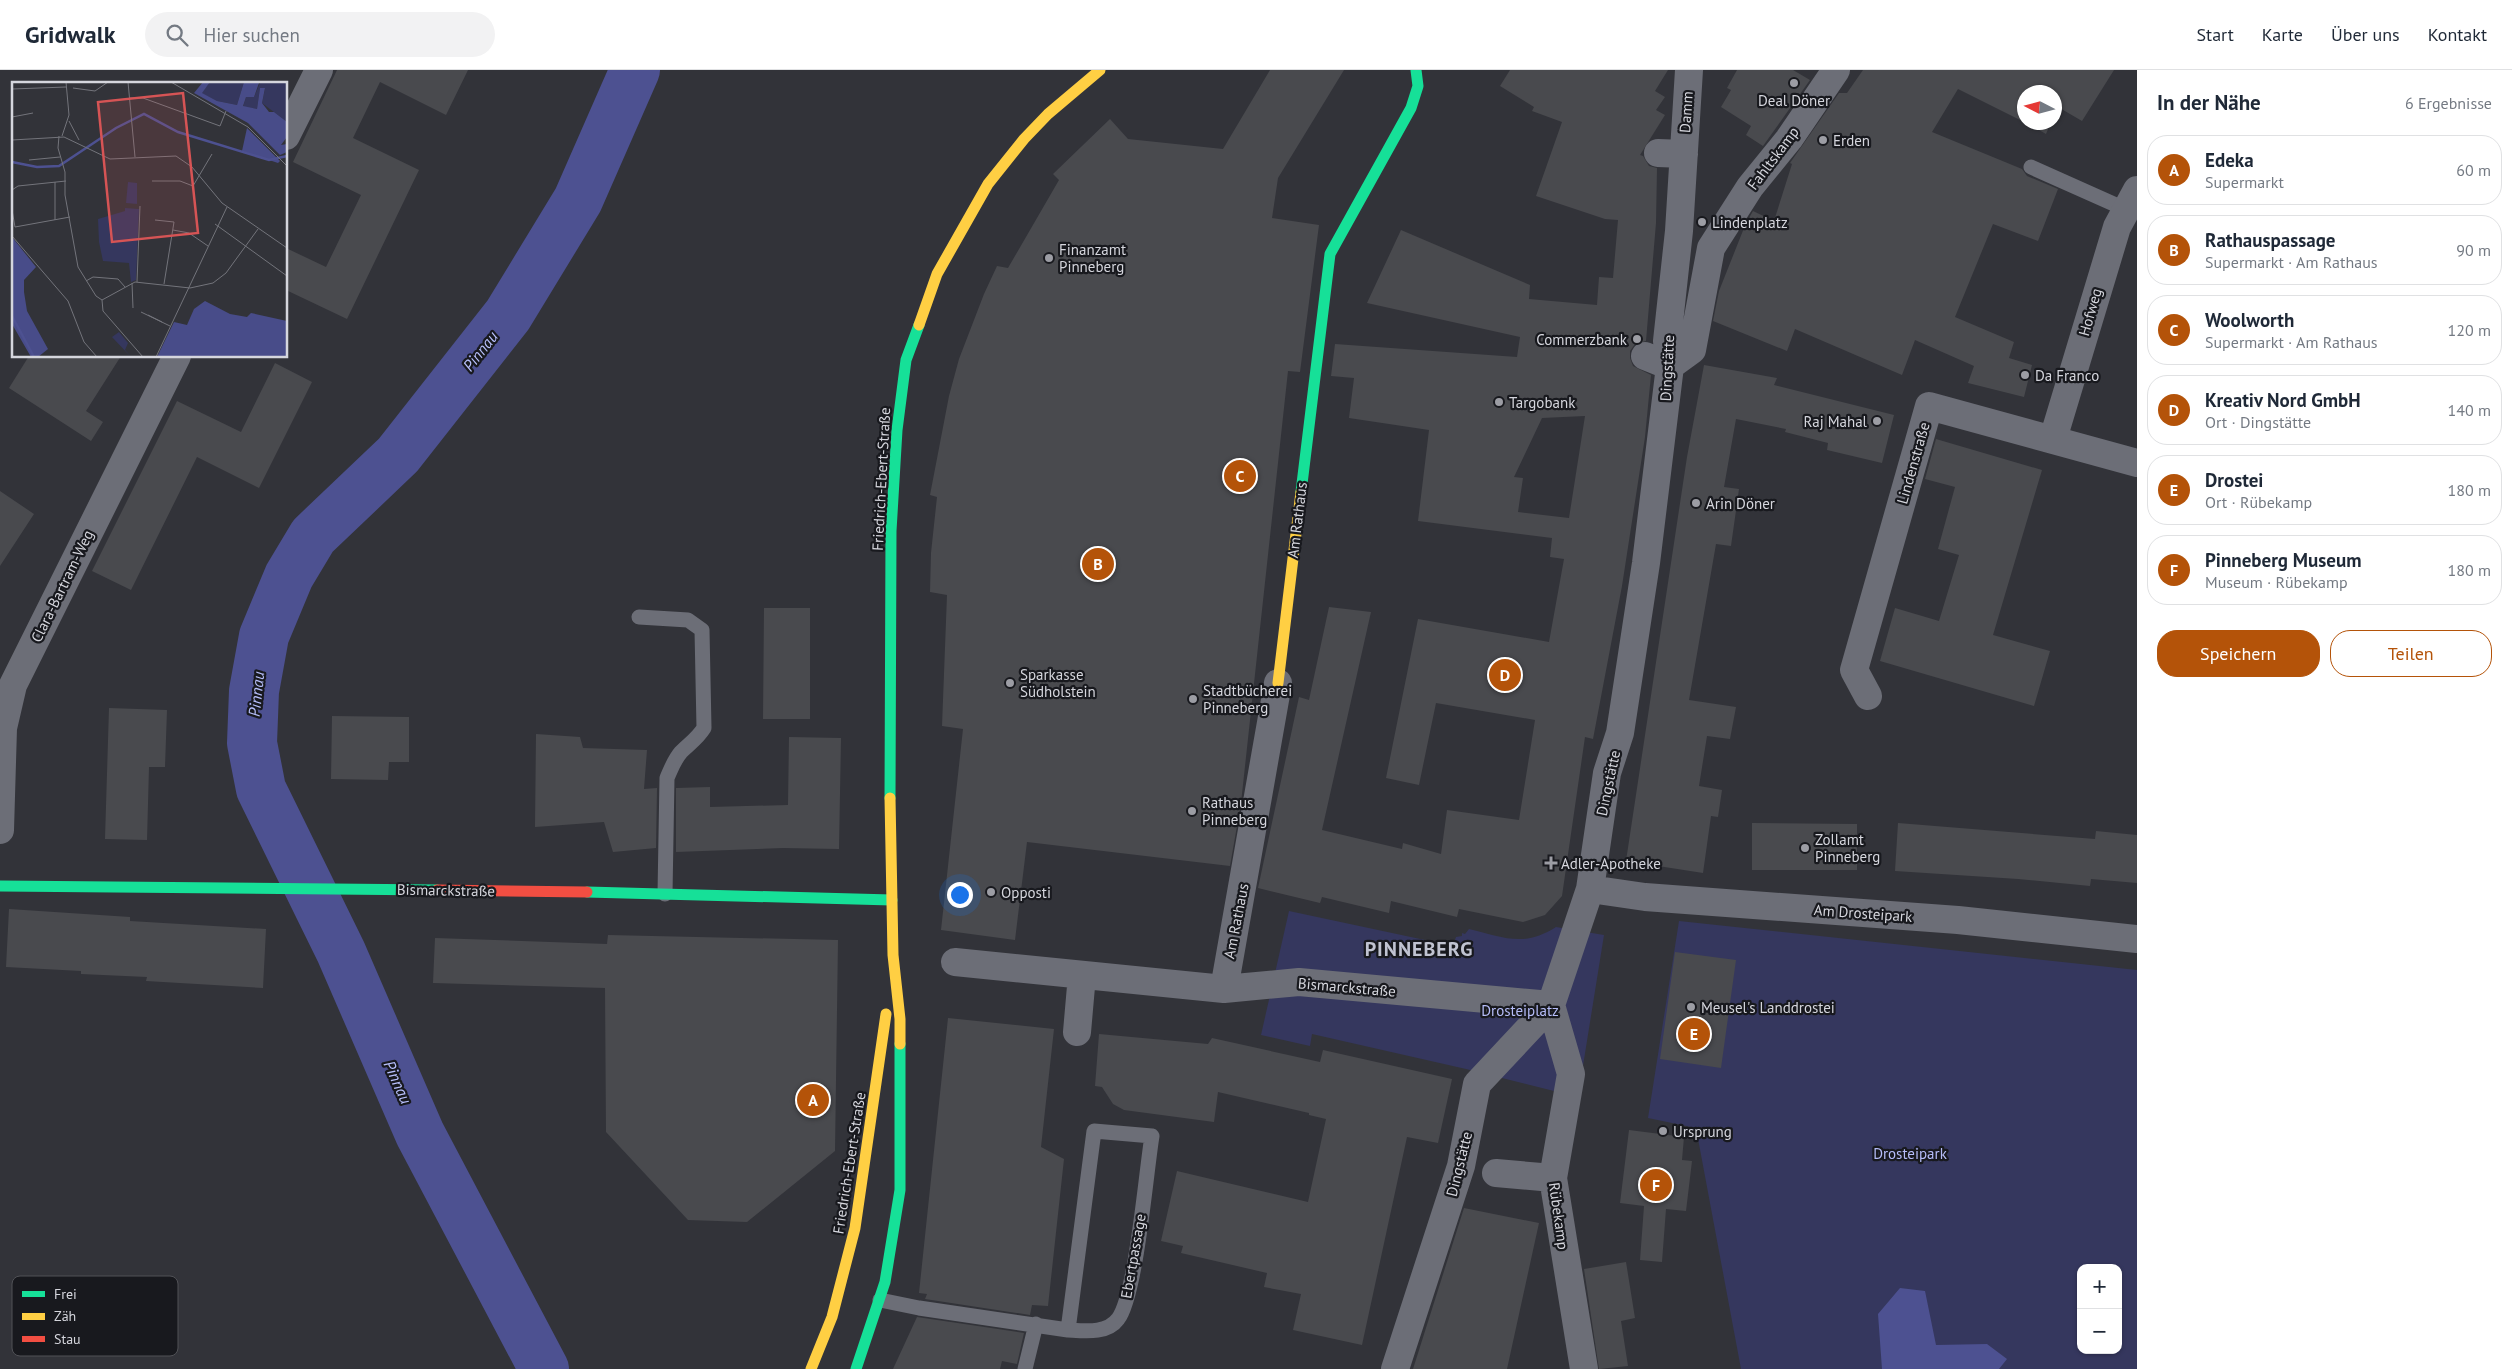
<!DOCTYPE html>
<html lang="de">
<meta charset="utf-8">
<style>
:root{--surface:#fff;--page:#f2f2f3;--text:#1f2937;--muted:#747a83;--line:#e0e1e3;--accent:#b45309}
body{margin:0;font-family:"PT Sans",sans-serif;background:var(--page);color:var(--text)}
.controls{position:absolute;right:15px;bottom:15px;display:grid;overflow:hidden;border-radius:10px;box-shadow:0 1px 4px #0004}
.controls button{width:45px;height:45px;display:grid;place-items:center;padding:0;border:0;border-bottom:1px solid var(--line);background:var(--surface);color:var(--text);font:25px sans-serif}
.compass{position:absolute;left:2017px;top:15px;width:45px;height:45px;border-radius:50%;background:var(--surface);box-shadow:0 1px 4px #0004;rotate:276deg}
.you{position:absolute;left:959px;top:824px;width:18px;height:18px;margin:-12px;border:4px solid #fff;border-radius:50%;background:#1a73e8;box-shadow:0 0 0 8px #1a73e833}
.badge{display:grid;place-items:center;width:32px;height:32px;border-radius:50%;background:var(--accent);color:#fff;font-size:16px;font-weight:700}
.pin{position:absolute;translate:-50% -50%;border:2px solid #fff;box-shadow:0 1px 5px #0006}
.list{margin:0;padding:0;list-style:none}
h2{display:flex;justify-content:space-between;align-items:center;height:65px;margin:0;padding:0 20px;font-size:21px}
h2 small{font-size:16px;font-weight:400;color:var(--muted)}
.list li{display:grid;grid-template-columns:32px 1fr auto;gap:15px;align-items:center;box-sizing:border-box;height:70px;margin:0 10px 10px;padding:0 10px;border:1px solid var(--line);border-radius:20px}
.list b{display:block;font-size:19px;white-space:nowrap}
.list p{margin:0;font-size:16px;white-space:nowrap;color:var(--muted)}
.list em{font-size:16px;font-style:normal;color:var(--muted)}
.actions{display:flex;gap:10px;padding:15px 20px}
.actions a{flex:1;padding:11px 0;border:1px solid var(--accent);border-radius:20px;text-align:center;font-size:18px;color:var(--accent)}
.actions .main{background:var(--accent);color:#fff}
.icon{flex:none;width:28px;height:28px;fill:none;stroke:currentColor;stroke-width:2;stroke-linecap:round;stroke-linejoin:round}
.map{position:relative;flex:none;width:2137px;height:1299px;overflow:hidden}
header{display:flex;align-items:center;gap:30px;box-sizing:border-box;height:70px;padding:0 25px;background:var(--surface);border-bottom:1px solid var(--line)}
header strong{font-size:24px}
nav{display:flex;gap:28px;margin-inline-start:auto;font-size:18px}
.search{width:350px;height:45px;background:var(--page);display:flex;align-items:center;gap:12px;box-sizing:border-box;padding:0 18px;border-radius:28px;color:var(--muted);font-size:19px}
main{display:flex}
aside{flex:1;background:var(--surface)}
.map>svg:first-child{display:block}
.green{fill:#35375e;fill-rule:evenodd}
.water{fill:#4d5191}
.lines{fill:none;stroke-linecap:round;stroke-linejoin:round}
.river{stroke:#4d5191;stroke-width:50}
.building{fill:#494a4e;fill-rule:evenodd}
.lane{stroke:#6c6e77;stroke-width:15}
.street{stroke:#6c6e77;stroke-width:28}
.fast{stroke:#16e098;stroke-width:11}
.slow{stroke:#ffcf43;stroke-width:11}
.jam{stroke:#f24e42;stroke-width:11}
.poi-dot{fill:#9c9da4;stroke:#18191e;stroke-width:2}
.labels{text-anchor:middle;dominant-baseline:central;stroke-width:4.5;stroke-linejoin:round;paint-order:stroke}
.poi-label{font-size:15px;fill:#d5d6dd;stroke:#18191e;text-anchor:start}
.street-label{font-size:15px;fill:#d5d6dd;stroke:#18191e}
.park-label{font-size:15px;fill:#b6bdf9;stroke:#18191e}
.water-label{font-size:16px;font-style:italic;fill:#b8c0fc;stroke:#18191e}
.district-label{font-size:20px;font-weight:bold;letter-spacing:1px;fill:#c0c3d1;stroke:#18191e}
.inset-river{fill:none;stroke:#4d5191;stroke-width:2.5}
.inset-road{fill:none;stroke:#73747b;stroke-width:1}
.view{fill:#d65455;fill-opacity:0.15;stroke:#d65455;stroke-width:2.5}
.inset-edge{fill:none;stroke:#d5d6dd;stroke-width:2.5}
.key{fill:#18191e;stroke:#515257;stroke-width:1}
.key-label{font-size:14px;fill:#d5d6dd}
</style>
<header>
<strong>Gridwalk</strong>
<div class="search"><svg class="icon" aria-label="search" viewBox="0 0 24 24"><circle cx="10" cy="10" r="6"/><path d="M15 15l6 6"/></svg>Hier suchen</div>
<nav><a>Start</a><a>Karte</a><a>Über uns</a><a>Kontakt</a></nav>
</header>
<main>
<div class="map">
<svg width="2137" height="1299" viewBox="0 0 2137 1299">
<rect width="100%" height="100%" fill="#323339"/>
<path class="green" d="M 1289,841 L 1453,876 L 1456,867 L 1462,866 L 1462,863 L 1465,864 L 1469,859 C 1503,867 1523,878 1556,857 L 1604,865 L 1578,1027 L 1466,999 L 1312,964 L 1310,976 L 1261,965 Z
M 1679,851 L 2137,900 L 2137,1299 L 1741,1299 L 1696,1058 L 1648,1048 ZM 2081,1198 L 2118,1198 L 2118,1280 L 2081,1280 Z"/>
<path class="water" d="M 1900,1218 L 1925,1221 L 1936,1275 L 1987,1274 L 2007,1289 L 1999,1299 L 1882,1299 L 1878,1244 Z"/>
<g class="lines">
<path class="river" d="M 544,1299 L 420,1064 L 341,882 L 261,719 L 252,673 L 254,621 L 264,566 L 289,506 L 313,466 L 398,385 L 508,245 L 578,130 L 635,0"/>
</g>
<path class="building" d="M 337,0 L 468,0 L 446,45 L 380,12 L 353,68 L 419,100 L 347,249 L 286,220 L 286,178 L 326,197 L 361,125 L 293,92 Z
M 1270,0 L 1344,0 L 1278,108 L 1272,148 L 1319,155 L 1300,302 L 1288,301 L 1241,733 L 1230,796 L 1027,772 L 1015,870 L 941,860 L 963,659 L 942,656 L 947,525 L 930,522 L 931,483 L 937,427 L 930,425 L 949,326 L 959,289 L 984,224 L 997,196 L 1008,198 L 1059,110 L 1053,104 L 1110,49 L 1128,69 L 1223,79 Z
M 1510,0 L 1668,0 L 1655,21 L 1665,27 L 1656,40 L 1665,45 L 1640,85 L 1643,86 L 1649,96 L 1657,98 L 1656,153 L 1646,271 L 1635,274 L 1630,281 L 1630,288 L 1633,296 L 1651,305 L 1645,367 L 1622,516 L 1593,669 L 1585,667 L 1562,826 L 1545,845 L 1523,852 L 1459,839 L 1457,847 L 1391,831 L 1389,843 L 1322,827 L 1320,833 L 1258,818 L 1299,627 L 1309,630 L 1329,537 L 1371,542 L 1322,760 L 1402,779 L 1403,773 L 1441,784 L 1447,740 L 1519,750 L 1535,650 L 1436,633 L 1419,715 L 1386,708 L 1418,549 L 1549,572 L 1564,489 L 1550,487 L 1552,468 L 1418,451 L 1429,360 L 1349,348 L 1354,308 L 1331,306 L 1335,274 L 1517,287 L 1520,267 L 1367,233 L 1401,160 L 1530,215 L 1529,229 L 1597,235 L 1599,207 L 1613,208 L 1618,150 L 1605,149 L 1536,126 L 1562,52 L 1532,41 L 1534,37 L 1500,16 ZM 1585,346 L 1569,448 L 1518,442 L 1523,408 L 1514,407 L 1542,348 Z
M 1737,0 L 1793,0 L 1810,10 L 1763,76 L 1746,65 L 1751,56 L 1721,37 L 1731,20 L 1727,18 Z
M 1863,0 L 2114,0 L 2082,51 L 2058,37 L 2054,45 L 2054,22 L 2024,22 L 2024,52 L 1958,19 L 1932,62 L 2022,99 L 2027,106 L 2058,119 L 2038,171 L 1993,154 L 1955,247 L 2014,272 L 2009,288 L 2032,295 L 2024,327 L 1968,313 L 1974,296 L 1915,270 L 1902,305 L 1795,259 L 1787,281 L 1713,251 L 1719,221 L 1746,153 L 1753,141 L 1774,151 L 1792,94 L 1790,93 L 1839,23 L 1847,23 Z
M 2025,52 L 2051,52 L 2046,64 Z
M 29,286 L 121,286 L 86,341 L 103,352 L 91,371 L 9,318 Z
M 275,293 L 312,312 L 259,418 L 197,387 L 131,520 L 92,501 L 177,331 L 241,362 Z
M 1704,295 L 1777,308 L 1774,315 L 1894,345 L 1882,393 L 1827,380 L 1828,373 L 1785,362 L 1786,359 L 1736,349 L 1724,417 L 1739,419 L 1731,476 L 1716,474 L 1689,630 L 1736,637 L 1730,669 L 1707,666 L 1699,716 L 1722,720 L 1718,747 L 1711,746 L 1703,803 L 1626,791 L 1687,387 Z
M 1936,369 L 2042,400 L 1993,565 L 2050,581 L 2034,636 L 1880,591 L 1895,538 L 1939,551 L 1959,485 L 1938,479 L 1955,417 L 1925,409 Z
M 0,421 L 34,444 L 0,496 Z
M 764,538 L 810,538 L 810,649 L 763,649 Z
M 109,638 L 167,640 L 165,697 L 149,697 L 147,770 L 105,769 Z
M 332,646 L 409,647 L 409,692 L 389,692 L 388,710 L 331,709 Z
M 536,664 L 580,667 L 583,678 L 647,680 L 644,719 L 657,718 L 656,778 L 613,782 L 604,752 L 535,757 Z
M 789,667 L 841,668 L 839,779 L 783,778 L 676,782 L 676,718 L 710,717 L 710,737 L 788,735 Z
M 1752,753 L 1857,754 L 1857,800 L 1752,800 Z
M 1898,753 L 2095,769 L 2096,761 L 2137,765 L 2137,813 L 2091,809 L 2090,816 L 2018,809 L 1895,801 Z
M 9,839 L 130,847 L 130,851 L 266,859 L 263,918 L 146,911 L 147,907 L 81,904 L 81,901 L 6,897 Z
M 608,865 L 838,870 L 835,1081 L 747,1152 L 688,1150 L 606,1062 L 605,918 L 433,913 L 435,868 L 607,874 Z
M 1675,882 L 1736,890 L 1721,998 L 1660,989 Z
M 948,948 L 1054,959 L 1041,1077 L 1064,1089 L 1048,1236 L 1032,1235 L 1030,1245 L 925,1229 L 927,1224 L 919,1223 Z
M 1099,964 L 1208,974 L 1212,968 L 1320,992 L 1323,980 L 1452,1009 L 1438,1073 L 1407,1067 L 1362,1275 L 1293,1260 L 1301,1224 L 1264,1217 L 1267,1203 L 1181,1183 L 1183,1176 L 1161,1171 L 1177,1101 L 1308,1132 L 1326,1049 L 1309,1045 L 1309,1043 L 1218,1022 L 1214,1052 L 1124,1040 L 1113,1034 L 1102,1017 L 1095,1016 Z
M 1629,1060 L 1684,1067 L 1682,1090 L 1692,1091 L 1686,1141 L 1666,1139 L 1662,1192 L 1640,1190 L 1644,1136 L 1620,1133 Z
M 1464,1138 L 1539,1153 L 1507,1299 L 1413,1299 Z
M 1626,1192 L 1635,1248 L 1621,1251 L 1628,1296 L 1599,1299 L 1584,1199 Z
M 917,1247 L 1024,1263 L 1017,1294 L 1002,1291 L 1000,1299 L 893,1299 Z"/>
<g class="lines">
<path class="lane" d="M 2031,97 L 2125,139
M 639,547 L 688,550 L 702,560 L 704,658 C 697,669 690,673 681,682 C 674,690 671,699 667,708 L 665,824
M 880,1230 L 919,1238 L 1068,1260 C 1085,1261 1107,1264 1118,1249 C 1136,1226 1146,1102 1152,1066 L 1094,1061 L 1068,1260
M 1025,1299 L 1036,1254"/>
<path class="street" d="M 286,66 L 319,0
M 1658,83 L 1684,84
M 1645,286 L 1670,296
M 1670,296 L 1692,280 L 1711,178 L 1750,117 L 1789,69 L 1836,0
M 2053,369 L 2117,157 L 2137,120
M 1868,626 L 1854,600 L 1929,336 L 2137,393
M 0,760 L 3,658 L 13,615 L 177,286
M 1590,819 L 1645,827 L 1958,850 L 2137,869
M 955,892 L 1224,919 L 1299,912 L 1551,935
M 1224,919 L 1278,613
M 1551,935 L 1571,1004 L 1553,1108 L 1584,1299
M 1077,962 L 1082,905
M 1496,1103 L 1553,1108
M 1395,1299 L 1461,1096 L 1477,1014 L 1551,935 L 1590,819 L 1607,703 L 1620,663 L 1646,493 L 1670,296 L 1667,271 L 1679,161 L 1689,0"/>
<path class="fast" d="M 1301,422 L 1330,184 L 1411,38 L 1418,16 L 1416,0
M 890,728 L 891,461 L 897,360 L 906,290 L 919,255
M 0,816 L 437,820
M 587,822 L 892,830
M 856,1299 L 885,1212 L 900,1120 L 900,974"/>
<path class="slow" d="M 919,255 L 937,204 L 988,114 L 1024,69 L 1048,44 L 1100,0
M 1278,613 L 1301,422
M 890,728 L 893,885 L 900,949 L 900,974
M 811,1299 L 832,1247 L 855,1158 L 886,944"/>
<path class="jam" d="M 437,820 L 587,822"/>
</g>
<g class="poi-dot">
<circle cx="1794" cy="13" r="5"/>
<circle cx="1823" cy="70" r="5"/>
<circle cx="1702" cy="152" r="5"/>
<circle cx="1049" cy="188" r="5"/>
<circle cx="1637" cy="269" r="5"/>
<circle cx="2025" cy="305" r="5"/>
<circle cx="1499" cy="332" r="5"/>
<circle cx="1877" cy="351" r="5"/>
<circle cx="1696" cy="433" r="5"/>
<circle cx="1010" cy="613" r="5"/>
<circle cx="1193" cy="629" r="5"/>
<circle cx="1192" cy="741" r="5"/>
<circle cx="1805" cy="778" r="5"/>
<path d="M1548.5 785.5h5v5h5v5h-5v5h-5v-5h-5v-5h5z"/>
<circle cx="991" cy="822" r="5"/>
<circle cx="1691" cy="937" r="5"/>
<circle cx="1663" cy="1061" r="5"/>
</g>
<g class="labels">
<g class="poi-label">
<text x="1794" y="30" text-anchor="middle">Deal Döner</text>
<text x="1833" y="70">Erden</text>
<text x="1712" y="152">Lindenplatz</text>
<text x="1059" y="179">Finanzamt<tspan x="1059" dy="17">Pinneberg</tspan></text>
<text x="1627" y="269" text-anchor="end">Commerzbank</text>
<text x="2035" y="305">Da Franco</text>
<text x="1509" y="332">Targobank</text>
<text x="1867" y="351" text-anchor="end">Raj Mahal</text>
<text x="1706" y="433">Arin Döner</text>
<text x="1020" y="604">Sparkasse<tspan x="1020" dy="17">Südholstein</tspan></text>
<text x="1203" y="620">Stadtbücherei<tspan x="1203" dy="17">Pinneberg</tspan></text>
<text x="1202" y="732">Rathaus<tspan x="1202" dy="17">Pinneberg</tspan></text>
<text x="1815" y="769">Zollamt<tspan x="1815" dy="17">Pinneberg</tspan></text>
<text x="1561" y="793">Adler-Apotheke</text>
<text x="1001" y="822">Opposti</text>
<text x="1701" y="937">Meusel's Landdrostei</text>
<text x="1673" y="1061">Ursprung</text>
</g>
<g class="street-label">
<text transform="translate(1686 42) rotate(-86)">Damm</text>
<text transform="translate(1773 88) rotate(-53)">Fahltskamp</text>
<text transform="translate(2090 242) rotate(-74)">Hofweg</text>
<text transform="translate(1667 298) rotate(-87)">Dingstätte</text>
<text transform="translate(1913 393) rotate(-74)">Lindenstraße</text>
<text transform="translate(881 409) rotate(-87)">Friedrich-Ebert-Straße</text>
<text transform="translate(1297 450) rotate(-83)">Am Rathaus</text>
<text transform="translate(62 516) rotate(-64)">Clara-Bartram-Weg</text>
<text transform="translate(1608 713) rotate(-78)">Dingstätte</text>
<text transform="translate(446 820) rotate(1)">Bismarckstraße</text>
<text transform="translate(1863 843) rotate(4)">Am Drosteipark</text>
<text transform="translate(1236 851) rotate(-79)">Am Rathaus</text>
<text transform="translate(1347 917) rotate(5)">Bismarckstraße</text>
<text transform="translate(849 1093) rotate(-81)">Friedrich-Ebert-Straße</text>
<text transform="translate(1459 1094) rotate(-76)">Dingstätte</text>
<text transform="translate(1559 1146) rotate(82)">Rübekamp</text>
<text transform="translate(1133 1186) rotate(-80)">Ebertpassage</text>
</g>
<g class="park-label">
<text x="1520" y="940">Drosteiplatz</text>
<text x="1910" y="1083">Drosteipark</text>
</g>
<g class="water-label">
<text transform="translate(480 281) rotate(-52)">Pinnau</text>
<text transform="translate(256 624) rotate(-84)">Pinnau</text>
<text transform="translate(398 1012) rotate(66)">Pinnau</text>
</g>
<g class="district-label">
<text x="1419" y="879">PINNEBERG</text>
</g>
</g>
<g transform="translate(12 12)">
<rect width="275" height="275" fill="#323339"/>
<path d="M 198,0 L 232,0 L 225,23 L 205,19 L 189,11 ZM 255,0 L 275,0 L 275,40 L 250,21 L 253,7 L 248,6 L 245,27 L 231,25 L 234,15 L 242,15 L 248,1 ZM 116,100 L 125,101 L 125,122 L 114,121 ZM 113,126 L 127,127 L 124,198 L 119,200 L 117,181 L 91,179 L 87,160 L 86,137 L 113,129 ZM 107,250 L 116,261 L 113,268 L 119,275 L 100,255 ZM 158,256 L 163,258 L 165,271 L 152,269 Z" fill="#35375e"/>
<path d="M 191,0 L 198,0 L 190,11 L 205,19 L 225,23 L 232,0 L 255,0 L 247,1 L 242,15 L 234,15 L 231,24 L 245,27 L 248,6 L 253,6 L 250,21 L 257,30 L 262,30 L 275,40 L 275,55 L 269,63 L 275,62 L 275,70 L 268,73 L 236,41 L 182,11 ZM 235,46 L 268,79 L 266,81 L 230,69 ZM 0,155 L 24,185 L 12,198 L 12,210 L 15,229 L 36,267 L 26,275 L 19,275 L 0,242 ZM 193,219 L 218,232 L 235,235 L 239,231 L 275,239 L 275,275 L 145,275 L 162,240 L 175,243 L 182,227 Z" fill="#484c89"/>
<path class="inset-river" d="M 0,80 L 25,85 L 47,84 L 104,46 L 132,32 L 166,50 L 257,78 L 275,74M 0,234 L 22,275"/>
<path class="inset-road" d="M 116,0 L 123,75M 159,0 L 236,45 L 275,84M 61,6 L 83,9 L 96,0M 0,7 L 54,5M 117,16 L 131,16 L 208,44 L 214,29M 0,35 L 21,31M 57,39 L 67,58M 47,54 L 46,66 L 53,90 L 53,113 L 66,185 L 84,214 L 90,218M 50,54 L 57,33 L 54,0M 0,58 L 52,55 L 98,77 L 164,74 L 180,85 L 210,121 L 275,166M 17,78 L 48,75M 140,99 L 168,99 L 181,104 L 200,72M 43,100 L 43,138M 0,108 L 6,104 L 54,99M 0,128 L 3,145 L 58,135M 143,138 L 162,140 L 152,202M 203,142 L 275,194M 161,148 L 177,151 L 196,164M 0,154 L 56,219 L 72,260 L 85,275M 74,199 L 81,195 L 106,197 L 113,205M 125,200 L 128,124M 120,201 L 121,226M 90,218 L 123,200 L 178,206 L 201,201 L 214,191 L 246,147M 90,218 L 91,229 L 131,275M 129,230 L 158,244M 136,233 L 150,240M 144,275 L 215,125"/>
<path class="view" d="M 171,11 L 186,151 L 100,160 L 86,20 Z"/>
<rect width="275" height="275" class="inset-edge"/>
</g>
<rect x="12" y="1206" width="166" height="80" rx="8" class="key"/>
<rect x="22" y="1221" width="23" height="6" fill="#16e098"/>
<rect x="22" y="1243" width="23" height="7" fill="#ffcf43"/>
<rect x="22" y="1266" width="23" height="6" fill="#f24e42"/>
<g class="key-label">
<text x="54" y="1229">Frei</text>
<text x="54" y="1251">Zäh</text>
<text x="54" y="1274">Stau</text>
</g>
</svg>
<div class="controls">
<button>+</button>
<button>−</button>
</div>
<svg class="compass" viewBox="-18 -18 36 36"><path d="M0-13l5 13h-10z" fill="#e53935"/><path d="M0 13l5-13h-10z" fill="#747a83"/></svg>
<div class="you"></div>
<div class="pin badge" style="left:813px;top:1030px">A</div>
<div class="pin badge" style="left:1098px;top:494px">B</div>
<div class="pin badge" style="left:1240px;top:406px">C</div>
<div class="pin badge" style="left:1505px;top:605px">D</div>
<div class="pin badge" style="left:1694px;top:964px">E</div>
<div class="pin badge" style="left:1656px;top:1115px">F</div>
</div>
<aside>
<h2>In der Nähe<small>6 Ergebnisse</small></h2>
<ul class="list">
<li><span class="badge">A</span><div><b>Edeka</b><p>Supermarkt</p></div><em>60 m</em></li>
<li><span class="badge">B</span><div><b>Rathauspassage</b><p>Supermarkt · Am Rathaus</p></div><em>90 m</em></li>
<li><span class="badge">C</span><div><b>Woolworth</b><p>Supermarkt · Am Rathaus</p></div><em>120 m</em></li>
<li><span class="badge">D</span><div><b>Kreativ Nord GmbH</b><p>Ort · Dingstätte</p></div><em>140 m</em></li>
<li><span class="badge">E</span><div><b>Drostei</b><p>Ort · Rübekamp</p></div><em>180 m</em></li>
<li><span class="badge">F</span><div><b>Pinneberg Museum</b><p>Museum · Rübekamp</p></div><em>180 m</em></li>
</ul>
<div class="actions"><a class="main">Speichern</a><a>Teilen</a></div>
</aside>
</main>
